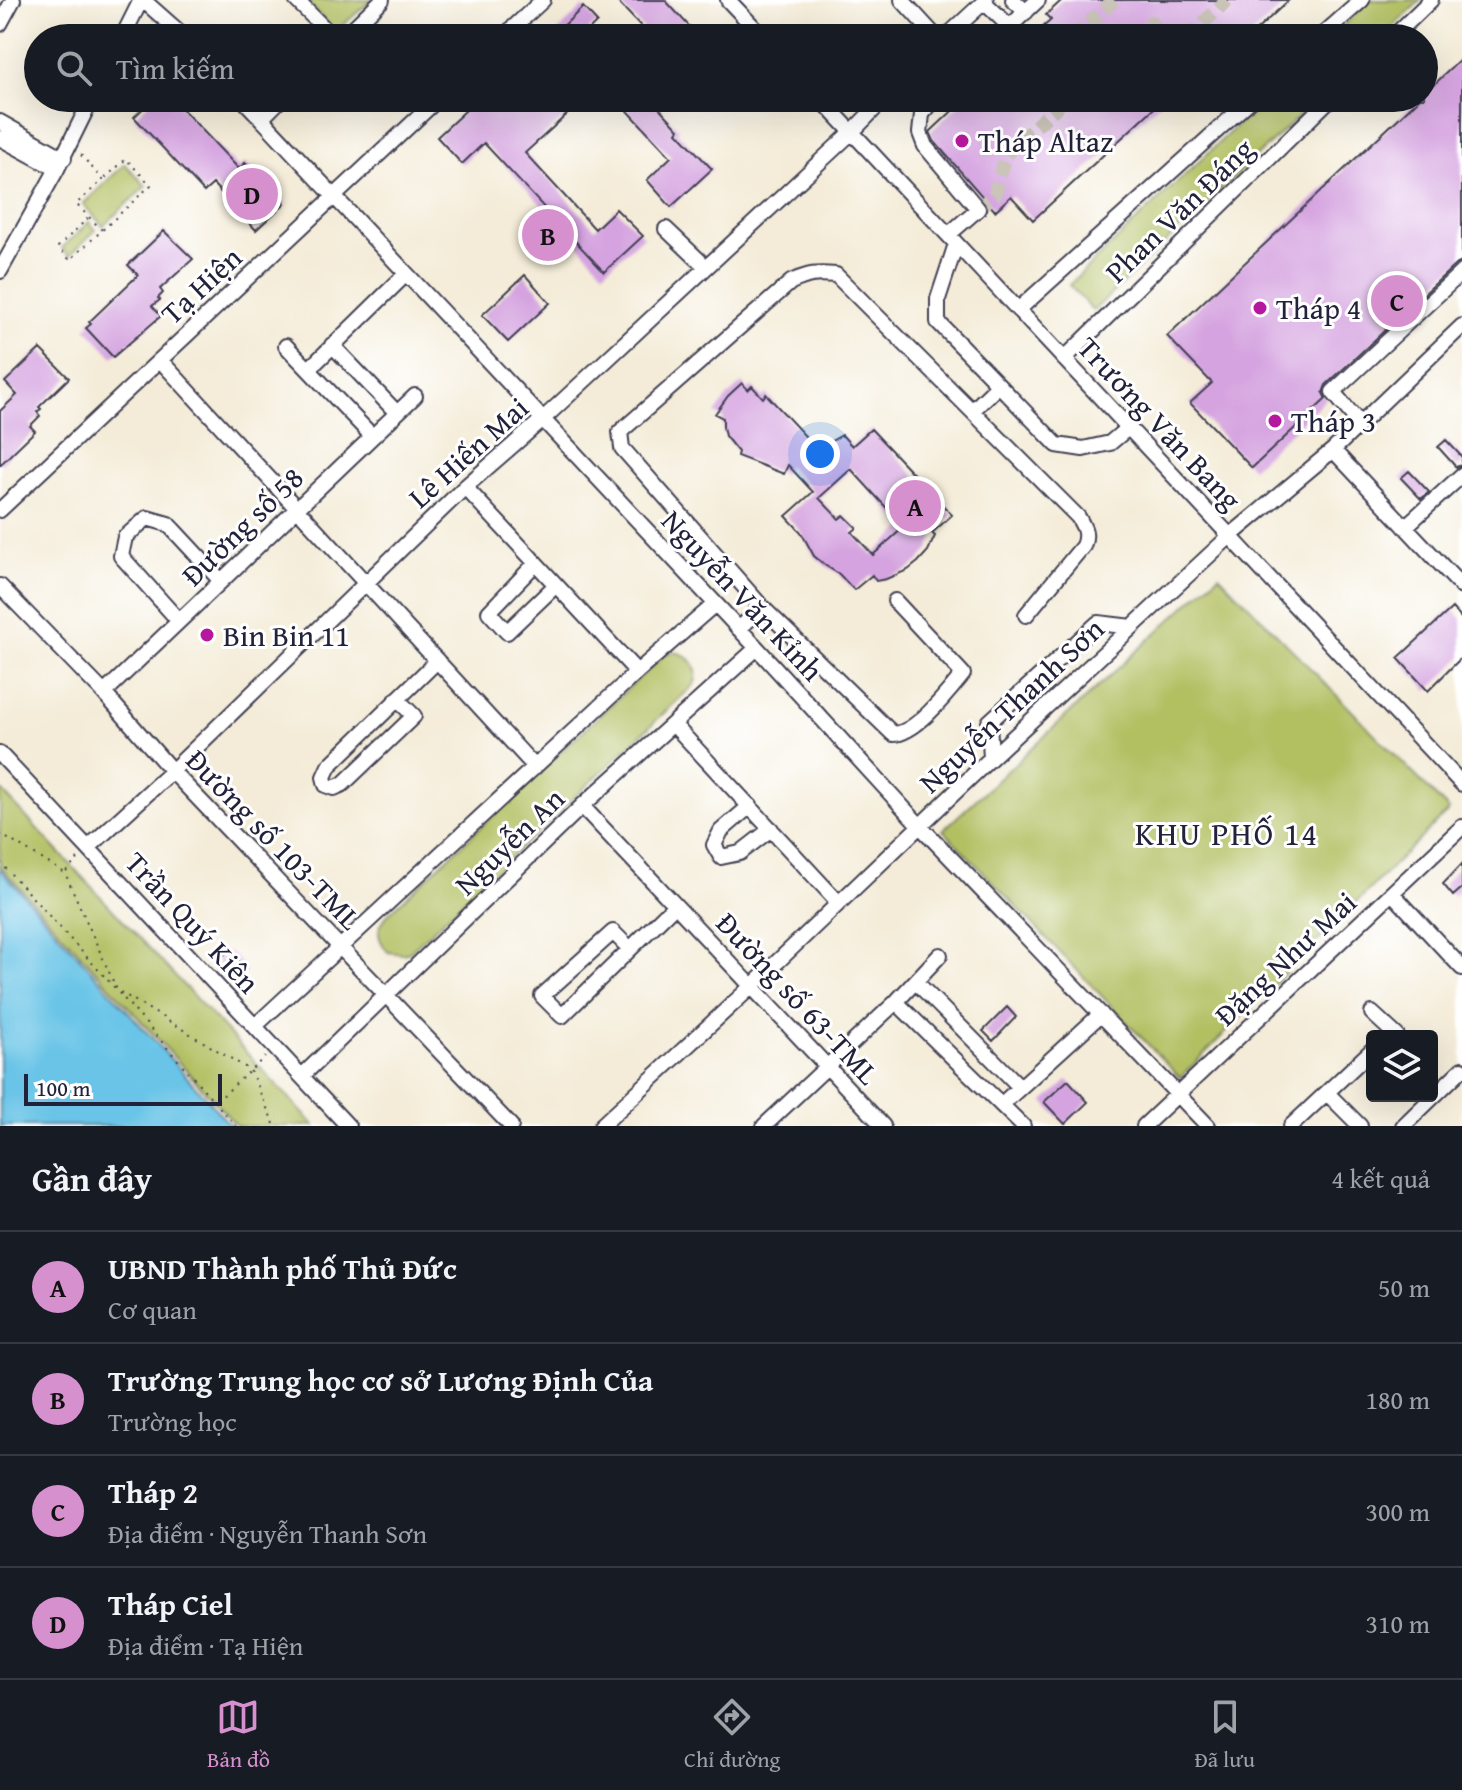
<!DOCTYPE html>
<html lang="vi">
<meta charset="utf-8">
<style>
:root{--surface:#171b24;--page:#20242c;--text:#f1f3f6;--muted:#9ea1a6;--line:#363941;--accent:#d690ce}
body{margin:0;font-family:"Gentium Book Plus",serif;background:var(--page);color:var(--text)}
.controls{position:absolute;right:24px;bottom:24px;display:grid;overflow:hidden;border-radius:8px;box-shadow:0 8px 32px #0002}
.controls button{width:72px;height:72px;display:grid;place-items:center;padding:0;border:0;border-bottom:2px solid var(--line);background:var(--surface);color:var(--text);font:40px sans-serif}
.scale{position:absolute;left:24px;bottom:20px;width:198px;box-sizing:border-box;padding-left:8px;border:4px solid #22223b;border-top:0;font-size:22px;line-height:28px;white-space:nowrap;color:#22223b;-webkit-text-stroke:6px #fff;paint-order:stroke}
.you{position:absolute;left:820px;top:454px;width:28px;height:28px;margin:-20px;border:6px solid #fff;border-radius:50%;background:#1a73e8;box-shadow:0 0 0 12px #1a73e833}
.badge{display:grid;place-items:center;width:52px;height:52px;border-radius:50%;background:var(--accent);color:#111;font-size:26px;font-weight:700}
.pin{position:absolute;translate:-50% -50%;border:4px solid #fff;box-shadow:0 2px 8px #0006}
.list{margin:0;padding:0;list-style:none}
h2{display:flex;justify-content:space-between;align-items:center;height:104px;margin:0;padding:0 32px;font-size:34px}
h2 small{font-size:26px;font-weight:400;color:var(--muted)}
.list li{display:grid;grid-template-columns:52px 1fr auto;gap:24px;align-items:center;box-sizing:border-box;height:112px;padding:0 32px;border-top:2px solid var(--line)}
.list b{display:block;font-size:30px;white-space:nowrap}
.list p{margin:0;font-size:26px;white-space:nowrap;color:var(--muted)}
.list em{font-size:26px;font-style:normal;color:var(--muted)}
.icon{flex:none;width:44px;height:44px;fill:none;stroke:currentColor;stroke-width:2;stroke-linecap:round;stroke-linejoin:round}
.map{position:relative;flex:none;width:1462px;height:1126px;overflow:hidden}
.search{position:absolute;background:var(--surface);box-shadow:0 8px 32px #0002;left:24px;right:24px;top:24px;height:88px;display:flex;align-items:center;gap:20px;box-sizing:border-box;padding:0 28px;border-radius:44px;color:var(--muted);font-size:30px}
.sheet{height:552px;background:var(--surface)}
nav{display:flex;justify-content:space-around;align-items:center;box-sizing:border-box;height:112px;border-top:2px solid var(--line);background:var(--surface);font-size:22px;color:var(--muted)}
nav a{display:grid;justify-items:center;gap:4px}
nav .on{color:var(--accent)}
.map>svg:first-child{display:block}
.green{fill:#b2c062;stroke:#6a714e;stroke-width:2}
.water{fill:#69c4e7;stroke:#467391;stroke-width:2}
.building{fill:#d5a4e0;fill-rule:evenodd}
.lines{fill:none;stroke-linecap:round;stroke-linejoin:round}
.minor-tunnel{stroke:#cac4b9;stroke-width:14;stroke-dasharray:14 7;stroke-linecap:butt}
.minor-casing{stroke:#424053;stroke-width:18}
.path{stroke:#424053;stroke-width:2;stroke-dasharray:2 6;stroke-linecap:butt}
.minor{stroke:#fff;stroke-width:14}
.poi-dot{fill:#b5179e;stroke:#fff;stroke-width:3}
.labels{text-anchor:middle;dominant-baseline:central;stroke-width:6;stroke-linejoin:round;paint-order:stroke}
.poi-label{font-size:30px;fill:#22223b;stroke:#fff;text-anchor:start}
.street-label{font-size:30px;fill:#22223b;stroke:#fff}
.neighbourhood-label{font-size:32px;letter-spacing:2px;fill:#22223b;stroke:#fff}
</style>
<div class="map">
<svg width="1462" height="1126" viewBox="0 0 1462 1126">
<rect width="100%" height="100%" fill="#fff"/>
<filter id="ink" filterUnits="userSpaceOnUse"><feTurbulence type="fractalNoise" baseFrequency=".0125" numOctaves="2"/><feDisplacementMap in="SourceGraphic" scale="16" xChannelSelector="R" yChannelSelector="G"/><feConvolveMatrix kernelMatrix="1 2 1 2 8 2 1 2 1" color-interpolation-filters="sRGB"/></filter>
<filter id="wash" filterUnits="userSpaceOnUse"><feTurbulence type="fractalNoise" baseFrequency=".006" numOctaves="4" result="noise"/><feDisplacementMap in="SourceGraphic" scale="32" xChannelSelector="R" yChannelSelector="G"/><feGaussianBlur stdDeviation="1.8" result="paint"/><feColorMatrix in="noise" values="0 0 0 0 0 0 0 0 0 0 0 0 0 0 0 0 0 1.4 0 .05"/><feComposite in="paint" operator="in"/></filter>
<g filter="url(#wash)">
<rect width="100%" height="100%" fill="#f4ecd8"/>
<path class="green" d="M 306,0 L 372,0 L 339,28 L 332,29 Z
M 1370,0 L 1421,0 L 1381,38 L 1330,38 Z
M 1266,98 L 1318,98 L 1093,311 L 1069,285 Z
M 125,164 L 146,186 L 103,226 L 83,204 Z
M 89,222 L 96,230 L 69,256 L 62,248 Z
M 1219,575 L 1449,810 L 1180,1078 L 943,830 Z
M 673,652 C 691,654 701,668 694,685 L 409,952 L 403,954 L 388,952 C 375,935 376,928 390,912 L 665,654 Z
M 0,789 L 315,1126 L 237,1126 L 0,866 Z"/>
<path class="water" d="M 0,869 L 231,1126 L 0,1126 Z"/>
<g id="blocks">
<path class="building" d="M 616,0 L 665,0 L 700,38 L 652,38 Z
M 1062,0 L 1289,0 L 1248,38 L 1031,38 L 1051,20 L 1046,15 Z
M 583,7 L 597,22 L 581,38 L 551,38 Z
M 1462,58 L 1462,262 L 1455,265 L 1326,385 L 1323,393 L 1326,399 L 1252,468 L 1190,403 L 1212,383 L 1167,336 L 1420,98 L 1424,98 L 1424,94 Z
M 154,98 L 172,98 L 239,169 L 245,163 L 254,172 L 256,170 L 283,196 L 282,198 L 285,203 L 256,230 L 213,184 L 204,192 L 134,117 Z
M 479,98 L 585,98 L 525,153 L 595,229 L 616,209 L 643,236 L 604,272 L 484,143 L 462,164 L 437,137 Z
M 616,98 L 650,98 L 679,129 L 677,132 L 712,169 L 671,207 L 647,180 L 671,157 Z
M 966,98 L 1165,98 L 1033,220 L 1011,196 L 995,211 L 934,141 L 930,132 Z
M 164,231 L 193,259 L 160,289 L 163,293 L 158,298 L 160,300 L 152,306 L 161,316 L 113,357 L 86,328 L 91,324 L 89,322 L 138,275 L 128,265 Z
M 525,275 L 550,303 L 508,342 L 482,315 Z
M 40,349 L 69,378 L 39,407 L 41,409 L 37,412 L 40,416 L 30,426 L 35,431 L 0,465 L 0,411 L 17,395 L 5,382 Z
M 742,383 L 748,390 L 752,386 L 763,398 L 766,394 L 817,449 L 842,435 L 852,446 L 871,429 L 952,515 L 932,533 L 935,536 L 928,551 L 918,562 L 908,570 L 886,579 L 876,581 L 872,575 L 854,590 L 839,574 L 826,566 L 814,556 L 801,532 L 786,516 L 813,492 L 788,465 L 784,474 L 737,456 L 738,452 L 725,436 L 723,427 L 723,418 L 715,414 L 728,396 ZM 851,469 L 904,527 L 873,555 L 852,532 L 857,528 L 844,515 L 839,519 L 819,498 Z
M 1446,440 L 1462,457 L 1462,465 L 1456,467 L 1438,447 Z
M 1409,471 L 1429,492 L 1421,499 L 1401,478 Z
M 1452,608 L 1462,619 L 1462,657 L 1428,691 L 1398,658 Z
M 1462,864 L 1462,888 L 1453,896 L 1443,884 Z
M 229,951 L 246,968 L 233,980 L 216,961 Z
M 1007,1007 L 1016,1017 L 993,1041 L 983,1031 Z
M 1068,1080 L 1088,1102 L 1065,1124 L 1044,1102 Z"/>
</g>
</g>
<g filter="url(#ink)">
<use href="#blocks" fill-opacity="0" stroke="#424053" stroke-width="2"/>
<g class="lines">
<path class="minor-tunnel" d="M 1073,38 L 1114,0
M 1133,38 L 1151,22 L 1166,38
M 1188,38 L 1227,0
M 978,209 L 995,194 L 1006,154 L 1066,98"/>
<defs>
<path id="minor" d="M 143,0 L 186,38
M 296,0 L 334,38
M 728,0 L 764,38
M 902,0 L 937,38
M 1013,0 L 1026,12
M 984,2 L 1010,27
M 0,24 L 13,0
M 122,38 L 141,0
M 343,38 L 382,0
M 502,38 L 543,0
M 945,38 L 986,0
M 998,38 L 1038,0
M 1319,38 L 1362,0
M 1392,38 L 1431,0
M 242,98 L 757,648 L 920,826 L 1208,1126
M 820,98 L 1462,784
M 936,98 L 922,114 L 920,133 L 925,146 L 978,209 L 948,235
M 262,118 L 282,98
M 0,122 L 64,158
M 0,138 L 57,169
M 666,229 L 706,267
M 956,244 L 938,299 L 938,322 L 1057,445 L 1083,449 L 1110,443 L 1128,428
M 0,271 L 57,169 L 92,98
M 1018,310 L 1253,98
M 332,345 L 397,413
M 286,346 L 372,436
M 1064,359 L 1331,98
M 160,360 L 535,767
M 309,369 L 406,274
M 972,411 L 999,385
M 1360,424 L 1333,392 L 1462,272
M 1333,450 L 1462,587
M 465,487 L 637,672
M 0,510 L 439,98
M 1405,527 L 1462,475
M 536,563 L 489,612 L 507,632 L 556,585
M 0,586 L 104,693 L 172,771 L 511,1126
M 762,607 L 893,734 C 916,734 949,691 963,674 L 895,601
M 179,621 L 121,556 L 125,537 L 147,518 L 168,524 L 221,581
M 739,629 L 762,607 L 622,448 L 620,432 L 791,282 C 809,274 816,273 836,275 L 1078,517 C 1084,527 1088,534 1083,546 L 1026,615
M 104,693 L 415,396
M 397,699 L 414,716 L 343,784 L 334,788 L 326,785 L 324,777 L 329,766 L 437,661
M 674,725 L 839,903
M 0,754 L 348,1126
M 991,758 L 989,722 L 1098,623 L 1132,627
M 582,806 L 883,1126
M 750,806 L 721,831 L 714,845 L 721,857 L 740,853 L 771,829
M 88,848 L 172,771 L 465,487 L 543,419 L 852,132 L 885,98
M 1392,893 L 1462,968
M 630,949 L 613,932 L 542,996 L 562,1016 L 675,905
M 916,982 L 1020,1087
M 896,1002 L 1023,1126
M 1372,1013 L 1397,1036
M 255,1026 L 637,672 L 715,604
M 302,1076 L 582,806 L 757,648
M 1327,1093 L 1360,1126
M 1002,1104 L 1101,1014
M 601,1126 L 752,986 L 991,758 L 1230,536 L 1333,450 L 1462,326
M 764,1126 L 896,1002 L 940,955
M 1144,1126 L 1462,827
M 1291,1126 L 1372,1050
M 1403,1126 L 1462,1069"/>
</defs>
<use href="#minor" class="minor-casing"/>
<path class="path" d="M 81,155 L 103,180 L 76,204 L 102,230
M 88,218 L 58,247 L 70,260 L 151,185 L 126,159 L 103,180
M 0,834 L 65,873 L 117,990 L 250,1070 L 275,1126
M 0,862 L 115,988
M 66,872 L 78,859
M 119,993 L 236,1126
M 217,1101 L 265,1057"/>
<use href="#minor" class="minor"/>
</g>
</g>
<g class="poi-dot">
<circle cx="962" cy="141" r="8"/>
<circle cx="1260" cy="308" r="8"/>
<circle cx="1275" cy="421" r="8"/>
<circle cx="207" cy="635" r="8"/>
</g>
<g class="labels">
<g class="poi-label">
<text x="978" y="141">Tháp Altaz</text>
<text x="1276" y="308">Tháp 4</text>
<text x="1291" y="421">Tháp 3</text>
<text x="223" y="635">Bin Bin 11</text>
</g>
<g class="street-label">
<text transform="translate(1179 210) rotate(-44)">Phan Văn Đáng</text>
<text transform="translate(201 285) rotate(-43)">Tạ Hiện</text>
<text transform="translate(1160 423) rotate(47)">Trương Văn Bang</text>
<text transform="translate(468 452) rotate(-42)">Lê Hiến Mai</text>
<text transform="translate(242 526) rotate(-44)">Đường số 58</text>
<text transform="translate(743 595) rotate(47)">Nguyễn Văn Kỉnh</text>
<text transform="translate(1011 705) rotate(-43)">Nguyễn Thanh Sơn</text>
<text transform="translate(274 839) rotate(46)">Đường số 103-TML</text>
<text transform="translate(509 841) rotate(-44)">Nguyễn An</text>
<text transform="translate(193 922) rotate(47)">Trần Quý Kiên</text>
<text transform="translate(1285 958) rotate(-43)">Đặng Như Mai</text>
<text transform="translate(798 998) rotate(47)">Đường số 63-TML</text>
</g>
<g class="neighbourhood-label">
<text x="1227" y="833">KHU PHỐ 14</text>
</g>
</g>
</svg>
<div class="controls">
<button><svg class="icon" aria-label="layers" viewBox="0 0 24 24"><path d="M12 4l9 5-9 5-9-5zM3 14l9 5 9-5"/></svg></button>
</div>
<div class="scale">100 m</div>
<div class="you"></div>
<div class="pin badge" style="left:915px;top:506px">A</div>
<div class="pin badge" style="left:548px;top:235px">B</div>
<div class="pin badge" style="left:1397px;top:301px">C</div>
<div class="pin badge" style="left:252px;top:194px">D</div>
<div class="search"><svg class="icon" aria-label="search" viewBox="0 0 24 24"><circle cx="10" cy="10" r="6"/><path d="M15 15l6 6"/></svg>Tìm kiếm</div>
</div>
<section class="sheet">
<h2>Gần đây<small>4 kết quả</small></h2>
<ul class="list">
<li><span class="badge">A</span><div><b>UBND Thành phố Thủ Đức</b><p>Cơ quan</p></div><em>50 m</em></li>
<li><span class="badge">B</span><div><b>Trường Trung học cơ sở Lương Định Của</b><p>Trường học</p></div><em>180 m</em></li>
<li><span class="badge">C</span><div><b>Tháp 2</b><p>Địa điểm · Nguyễn Thanh Sơn</p></div><em>300 m</em></li>
<li><span class="badge">D</span><div><b>Tháp Ciel</b><p>Địa điểm · Tạ Hiện</p></div><em>310 m</em></li>
</ul>
</section>
<nav>
<a class="on"><svg class="icon" aria-label="map" viewBox="0 0 24 24"><path d="M3 6l6-2 6 2 6-2v14l-6 2-6-2-6 2zM9 4v14M15 6v14"/></svg>Bản đồ</a>
<a><svg class="icon" aria-label="directions" viewBox="0 0 24 24"><path d="M12 3l9 9-9 9-9-9zM9 14v-3h6M13 9l2 2-2 2"/></svg>Chỉ đường</a>
<a><svg class="icon" aria-label="saved" viewBox="0 0 24 24"><path d="M7 4h10v16l-5-4-5 4z"/></svg>Đã lưu</a>
</nav>
